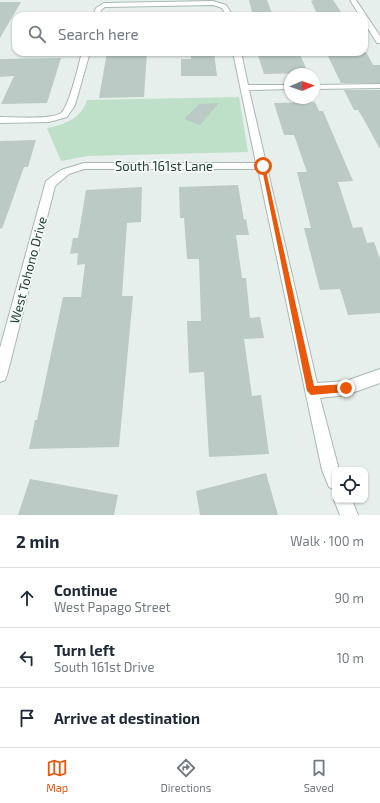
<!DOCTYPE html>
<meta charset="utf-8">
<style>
:root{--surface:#fff;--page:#f2f2f3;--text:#1f2937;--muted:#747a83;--line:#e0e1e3;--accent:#ea580c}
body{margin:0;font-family:"Exo 2",sans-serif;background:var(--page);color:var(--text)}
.controls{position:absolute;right:12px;bottom:12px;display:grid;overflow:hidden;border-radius:8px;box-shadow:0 1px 3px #0004}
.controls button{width:36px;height:36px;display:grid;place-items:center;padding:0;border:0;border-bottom:1px solid var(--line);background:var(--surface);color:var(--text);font:20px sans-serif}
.compass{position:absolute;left:284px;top:68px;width:36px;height:36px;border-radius:50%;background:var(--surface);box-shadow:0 1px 3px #0004;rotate:88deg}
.stop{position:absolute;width:12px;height:12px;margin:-9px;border:3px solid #ea580c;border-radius:50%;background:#fff}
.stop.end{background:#ea580c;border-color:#fff;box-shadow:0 1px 4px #0008}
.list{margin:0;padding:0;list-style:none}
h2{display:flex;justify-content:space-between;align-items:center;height:52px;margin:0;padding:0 16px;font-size:17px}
h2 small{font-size:13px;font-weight:400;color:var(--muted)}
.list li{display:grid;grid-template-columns:26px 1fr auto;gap:12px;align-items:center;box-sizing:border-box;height:60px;padding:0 16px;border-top:1px solid var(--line)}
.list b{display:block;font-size:15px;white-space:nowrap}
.list p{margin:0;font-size:13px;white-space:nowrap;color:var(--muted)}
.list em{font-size:13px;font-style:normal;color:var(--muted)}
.icon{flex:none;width:22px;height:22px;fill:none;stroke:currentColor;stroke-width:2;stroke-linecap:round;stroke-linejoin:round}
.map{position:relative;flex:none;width:380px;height:515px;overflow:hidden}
.search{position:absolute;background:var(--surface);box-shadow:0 1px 3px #0004;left:12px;right:12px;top:12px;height:44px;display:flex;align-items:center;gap:10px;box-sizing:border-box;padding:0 14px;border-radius:12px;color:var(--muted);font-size:15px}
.sheet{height:232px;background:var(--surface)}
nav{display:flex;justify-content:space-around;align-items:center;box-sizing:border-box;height:56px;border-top:1px solid var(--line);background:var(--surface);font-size:11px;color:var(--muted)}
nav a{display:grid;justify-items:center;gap:2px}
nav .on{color:var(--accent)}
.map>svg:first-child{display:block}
.green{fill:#bfe0c8}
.building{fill:#bbcac4}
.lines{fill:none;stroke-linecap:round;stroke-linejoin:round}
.street-casing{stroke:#a8b8b2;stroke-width:2}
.street{fill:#fff;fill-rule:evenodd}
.route{fill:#ea580c}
.labels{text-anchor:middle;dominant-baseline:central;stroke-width:3.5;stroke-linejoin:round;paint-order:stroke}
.street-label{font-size:13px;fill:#24423a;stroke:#f7fbf9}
</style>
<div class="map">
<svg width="380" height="515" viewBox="0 0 380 515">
<rect width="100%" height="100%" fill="#e6efeb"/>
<path class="green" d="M 239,97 L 248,152 L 87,156 L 61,161 L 47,128 C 64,125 82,118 87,100 Z"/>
<path class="building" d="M 249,0 L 267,0 L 273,16 L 253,16 Z
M 314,0 L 333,0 L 344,16 L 318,16 L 311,1 Z
M 0,2 L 21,2 L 0,38 Z
M 107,52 L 147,52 L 144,97 L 99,98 Z
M 191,52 L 214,52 L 217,76 L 181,76 L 181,59 L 191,59 Z
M 257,52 L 299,52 L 308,73 L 264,74 Z
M 326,52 L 366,52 L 373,65 L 380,65 L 380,83 L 341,83 Z
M 61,58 L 47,103 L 1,104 L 14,76 L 0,77 L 0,59 Z
M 344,90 L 380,90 L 380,149 L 363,118 L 358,110 L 354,110 Z
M 315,102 L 319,111 L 323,111 L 353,181 L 338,182 L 353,228 L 362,227 L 367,243 L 374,242 L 380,259 L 380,313 L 348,315 L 340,289 L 320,290 L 304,228 L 311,228 L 297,172 L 307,172 L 294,135 L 284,135 L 274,103 Z
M 219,103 L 200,125 L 184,119 L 199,104 Z
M 36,140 L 28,167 L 24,167 L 2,229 L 0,228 L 0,141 Z
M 238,185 L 244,220 L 246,219 L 249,235 L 236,235 L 242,278 L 246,278 L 250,318 L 260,317 L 264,338 L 244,339 L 252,396 L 261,395 L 269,454 L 209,457 L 204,372 L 189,373 L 187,321 L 201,321 L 199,259 L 187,259 L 184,218 L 180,218 L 179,187 Z
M 142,187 L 141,222 L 127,223 L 122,296 L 133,296 L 119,447 L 29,449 L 35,420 L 37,420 L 63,297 L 81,297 L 85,264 L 77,265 L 78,253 L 70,254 L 73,238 L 78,238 L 86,190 Z
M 266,473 L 278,515 L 200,515 L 196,491 Z
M 30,479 L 118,495 L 114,515 L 18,515 Z"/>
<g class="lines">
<defs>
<path id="street" d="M 350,0 L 356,0 L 380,36 L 380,43 L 377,43 L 364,22 L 364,16 L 360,16 Z
M 213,1 L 226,5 L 233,16 L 227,16 L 222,8 L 213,5 L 105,7 L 101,10 L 99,16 L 93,16 L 96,8 L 104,3 Z
M 82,52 L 90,52 L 75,105 L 67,117 L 49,122 L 0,123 L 0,117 C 13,117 52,120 61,113 C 69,107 79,64 82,52 Z
M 233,52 L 241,52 L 248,85 L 290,85 L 290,89 L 249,90 L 317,383 L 346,381 L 380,369 L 380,383 L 346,395 L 320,398 L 339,470 L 335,470 L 335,490 L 329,487 L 322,470 L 258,169 L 84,169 L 69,174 L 55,186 L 7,375 L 5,380 L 0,382 L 0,348 L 46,181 L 61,170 L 84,163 L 256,163 Z
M 380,84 L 380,88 L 314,89 L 314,85 Z
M 335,498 L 335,500 L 352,500 L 358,515 L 340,515 L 334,500 Z"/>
</defs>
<use href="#street" class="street-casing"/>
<use href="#street" class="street"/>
</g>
<path class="route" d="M 261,164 L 265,166 L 314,386 L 346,384 L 350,388 L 346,392 L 311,395 L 307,391 Z"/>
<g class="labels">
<g class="street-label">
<text x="164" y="166">South 161st Lane</text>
<text transform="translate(28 270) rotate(-75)">West Tohono Drive</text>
</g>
</g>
</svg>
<div class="controls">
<button><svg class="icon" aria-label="locate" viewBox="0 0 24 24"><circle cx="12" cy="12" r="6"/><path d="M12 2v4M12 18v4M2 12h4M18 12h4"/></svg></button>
</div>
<svg class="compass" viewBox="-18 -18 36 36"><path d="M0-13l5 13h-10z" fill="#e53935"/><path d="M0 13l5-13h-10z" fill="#747a83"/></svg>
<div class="stop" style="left:263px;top:166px"></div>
<div class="stop end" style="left:346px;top:388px"></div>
<div class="search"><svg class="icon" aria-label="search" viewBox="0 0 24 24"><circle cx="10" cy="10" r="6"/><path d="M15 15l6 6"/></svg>Search here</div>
</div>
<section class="sheet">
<h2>2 min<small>Walk · 100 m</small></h2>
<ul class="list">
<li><svg class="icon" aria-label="ahead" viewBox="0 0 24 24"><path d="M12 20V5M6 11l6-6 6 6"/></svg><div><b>Continue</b><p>West Papago Street</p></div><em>90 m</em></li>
<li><svg class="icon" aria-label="left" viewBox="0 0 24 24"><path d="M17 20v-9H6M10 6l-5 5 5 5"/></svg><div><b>Turn left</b><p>South 161st Drive</p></div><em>10 m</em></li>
<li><svg class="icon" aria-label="arrive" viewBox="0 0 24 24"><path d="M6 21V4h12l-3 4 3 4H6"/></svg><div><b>Arrive at destination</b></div></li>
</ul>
</section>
<nav>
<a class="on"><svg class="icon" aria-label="map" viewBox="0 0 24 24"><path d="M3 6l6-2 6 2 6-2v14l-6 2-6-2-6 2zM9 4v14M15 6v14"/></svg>Map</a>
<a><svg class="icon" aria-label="directions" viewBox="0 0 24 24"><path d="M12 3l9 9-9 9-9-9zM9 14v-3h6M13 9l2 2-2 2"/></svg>Directions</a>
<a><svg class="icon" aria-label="saved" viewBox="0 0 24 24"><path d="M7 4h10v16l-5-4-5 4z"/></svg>Saved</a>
</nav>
